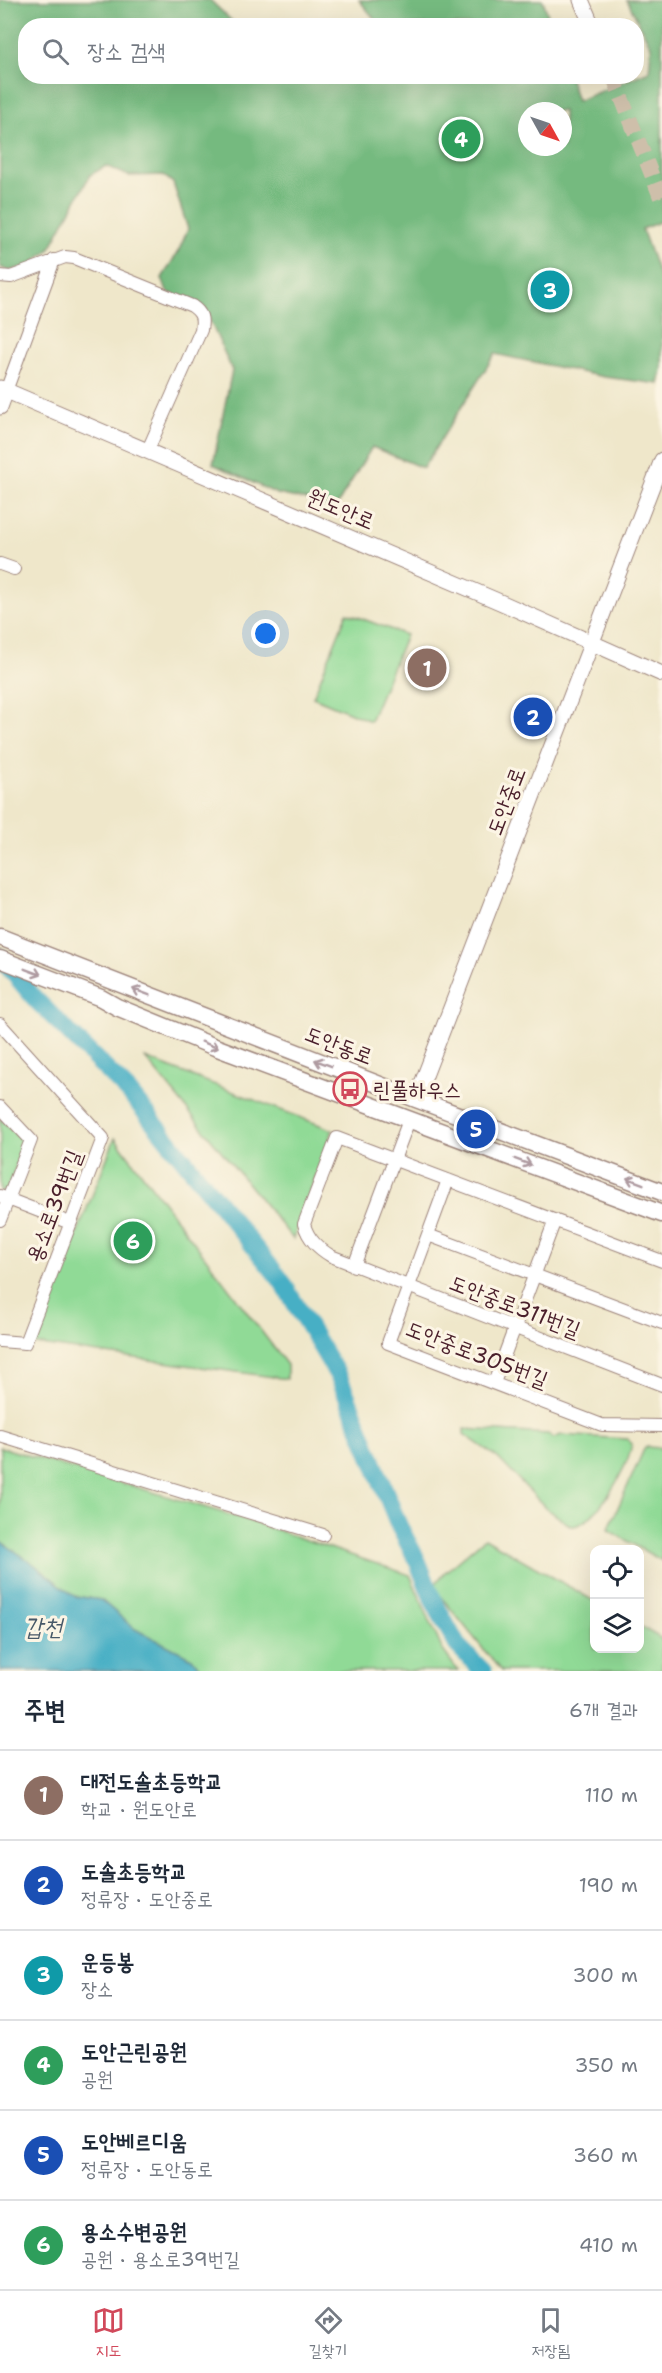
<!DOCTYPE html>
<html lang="ko">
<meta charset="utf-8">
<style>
:root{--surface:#fff;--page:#f6f6f7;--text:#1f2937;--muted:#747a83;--line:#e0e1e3;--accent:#d1495b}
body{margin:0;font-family:"Shantell Sans","Poor Story",sans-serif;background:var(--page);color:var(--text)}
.controls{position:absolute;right:18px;bottom:18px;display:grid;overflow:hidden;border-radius:12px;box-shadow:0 6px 24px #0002}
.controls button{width:54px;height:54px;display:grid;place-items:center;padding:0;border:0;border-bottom:2px solid var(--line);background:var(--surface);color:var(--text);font:30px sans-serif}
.compass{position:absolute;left:518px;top:102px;width:54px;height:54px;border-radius:50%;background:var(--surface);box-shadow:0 6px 24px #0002;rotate:130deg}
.you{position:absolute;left:266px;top:634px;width:21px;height:21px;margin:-15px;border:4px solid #fff;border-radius:50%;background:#1a73e8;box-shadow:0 0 0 9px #1a73e833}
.badge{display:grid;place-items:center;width:39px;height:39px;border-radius:50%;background:var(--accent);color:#fff;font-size:20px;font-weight:700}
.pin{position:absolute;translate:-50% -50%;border:3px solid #fff;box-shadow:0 2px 6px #0006}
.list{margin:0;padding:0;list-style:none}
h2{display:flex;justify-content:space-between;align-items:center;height:78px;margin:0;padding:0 24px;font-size:26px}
h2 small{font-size:20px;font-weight:400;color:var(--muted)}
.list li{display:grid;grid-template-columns:39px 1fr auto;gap:18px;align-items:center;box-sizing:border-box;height:90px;padding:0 24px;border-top:2px solid var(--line)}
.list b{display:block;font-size:22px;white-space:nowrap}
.list p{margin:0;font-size:20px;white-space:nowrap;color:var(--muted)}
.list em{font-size:20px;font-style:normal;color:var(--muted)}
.icon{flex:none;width:33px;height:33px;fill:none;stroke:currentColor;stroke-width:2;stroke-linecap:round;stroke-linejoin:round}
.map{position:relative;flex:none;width:662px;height:1671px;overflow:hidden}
.search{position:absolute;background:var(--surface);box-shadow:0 6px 24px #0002;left:18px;right:18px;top:18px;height:66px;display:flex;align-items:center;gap:15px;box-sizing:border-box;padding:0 21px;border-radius:24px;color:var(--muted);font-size:22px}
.sheet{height:618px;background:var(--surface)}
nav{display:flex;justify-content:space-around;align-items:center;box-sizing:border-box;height:84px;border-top:2px solid var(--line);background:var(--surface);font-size:16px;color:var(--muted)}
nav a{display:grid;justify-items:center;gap:3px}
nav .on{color:var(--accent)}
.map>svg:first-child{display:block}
.green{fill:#90da96;stroke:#6d7c60;stroke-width:1.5}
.forest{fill:#74ba7f;stroke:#5f6c55;stroke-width:1.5;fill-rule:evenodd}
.water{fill:#46afc5;stroke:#486778;stroke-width:1.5}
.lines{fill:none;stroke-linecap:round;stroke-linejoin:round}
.river{stroke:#46afc5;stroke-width:18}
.tertiary-tunnel{stroke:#cebfaa;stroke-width:15;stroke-dasharray:15 8;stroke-linecap:butt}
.minor-casing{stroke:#9c837a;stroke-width:14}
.tertiary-casing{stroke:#9c837a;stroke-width:17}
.secondary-casing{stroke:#9c837a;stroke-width:19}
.minor{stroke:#fff;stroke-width:12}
.tertiary{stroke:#fff;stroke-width:15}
.secondary{stroke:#fff;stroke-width:16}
.oneway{stroke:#ae9aa0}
.labels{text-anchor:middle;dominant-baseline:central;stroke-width:6;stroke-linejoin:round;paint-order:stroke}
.street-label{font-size:22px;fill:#4a1f2b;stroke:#fcf5e5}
.poi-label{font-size:22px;fill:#4a1f2b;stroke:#fcf5e5;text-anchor:start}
.water-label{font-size:24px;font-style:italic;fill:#485969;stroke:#fcf5e5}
</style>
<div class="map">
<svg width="662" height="1671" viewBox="0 0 662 1671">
<rect width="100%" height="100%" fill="#fcf5e5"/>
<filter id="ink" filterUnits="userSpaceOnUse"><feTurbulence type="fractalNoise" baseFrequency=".0167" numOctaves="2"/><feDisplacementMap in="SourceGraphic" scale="12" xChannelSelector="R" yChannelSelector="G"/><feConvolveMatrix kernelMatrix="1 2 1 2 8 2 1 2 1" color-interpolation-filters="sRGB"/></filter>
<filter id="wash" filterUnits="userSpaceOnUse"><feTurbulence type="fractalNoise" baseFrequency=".008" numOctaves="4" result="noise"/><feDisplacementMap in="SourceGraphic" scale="24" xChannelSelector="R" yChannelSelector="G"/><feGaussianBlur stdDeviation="1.35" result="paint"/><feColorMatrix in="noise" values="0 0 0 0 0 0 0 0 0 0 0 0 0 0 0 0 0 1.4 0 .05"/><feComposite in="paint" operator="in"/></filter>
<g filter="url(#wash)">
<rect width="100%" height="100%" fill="#efe7ca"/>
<path class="green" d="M 347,613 L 406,635 L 370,721 L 313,697 Z
M 145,1058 L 333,1130 L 293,1239 Z
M 0,1118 L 25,1143 L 7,1190 L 4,1192 L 0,1190 Z
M 115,1138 L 287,1365 L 287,1379 L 33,1344 Z
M 464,1429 L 548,1434 L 554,1438 L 561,1435 L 627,1439 L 632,1444 C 629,1466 595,1527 571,1526 L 546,1508 L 498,1458 L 464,1434 Z
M 0,1447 L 241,1518 L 410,1575 L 442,1649 L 458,1671 L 202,1671 L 192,1658 L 134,1629 L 101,1600 L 74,1596 L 31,1562 L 0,1541 Z
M 645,1447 L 662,1448 L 662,1561 L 608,1530 Z
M 485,1538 L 594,1601 L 594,1648 L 640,1648 L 640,1626 L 662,1639 L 662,1671 L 501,1671 L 433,1587 L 444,1573 Z"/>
<path class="forest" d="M 0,0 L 210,0 L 236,25 L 26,26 L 26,76 L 287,76 L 290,79 L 298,76 L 569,76 L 577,101 L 649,71 L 651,47 L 627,0 L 662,0 L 662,221 L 642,229 L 662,284 L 662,369 L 659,384 L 604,377 L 495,354 L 423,468 L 372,447 L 334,510 L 307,500 L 277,494 L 213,464 L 232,370 L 204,307 L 167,292 L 162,278 L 179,250 L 188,229 L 173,183 L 163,175 L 129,176 L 106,166 L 90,175 L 49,250 L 30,265 L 9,271 L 0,267 ZM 527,111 L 563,111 L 563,147 L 527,147 Z
M 359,0 L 543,0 L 551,25 L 377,25 L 378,23 Z"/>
<path class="water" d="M 0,1541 L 31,1562 L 74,1596 L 101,1600 L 135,1629 L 192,1658 L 202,1671 L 0,1671 Z"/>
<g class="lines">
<path class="river" d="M 0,957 L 36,1000 L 129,1092 L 281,1280 L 340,1379 L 399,1526 L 417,1560 L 434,1602 L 457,1645 L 483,1671"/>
</g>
</g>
<g filter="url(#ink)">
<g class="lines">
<path class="tertiary-tunnel" d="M 613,76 L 662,201"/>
<defs>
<path id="minor" d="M 0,276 L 11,277 L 65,257 L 74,258 L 192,306 C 202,313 203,318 201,330 L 147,452
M 6,391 L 54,260
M 0,564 L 14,569
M 0,1024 L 103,1138 L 25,1343 L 0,1341
M 0,1107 L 31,1140 L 0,1220
M 448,1180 L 388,1343 L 602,1425 L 662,1426
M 0,1196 L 70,1223
M 428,1235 L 662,1323
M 662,1261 L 337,1138 L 304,1224 C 308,1239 318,1248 331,1256 L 662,1385
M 354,1266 L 409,1120
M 494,1383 L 555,1220
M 0,1436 L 323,1535"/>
<path id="tertiary" d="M 581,0 L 592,26
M 0,388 L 500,602 L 662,674
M 0,407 L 6,391
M 416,1099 L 662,460"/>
<path id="secondary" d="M 0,937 L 416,1099 L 662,1192
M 0,959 L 101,998 L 117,1007 L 215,1047 L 662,1214"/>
</defs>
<use href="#minor" class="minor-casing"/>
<use href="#tertiary" class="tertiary-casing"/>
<use href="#secondary" class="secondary-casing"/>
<use href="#minor" class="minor"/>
<use href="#tertiary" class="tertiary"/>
<use href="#secondary" class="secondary"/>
</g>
<defs><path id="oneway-shaft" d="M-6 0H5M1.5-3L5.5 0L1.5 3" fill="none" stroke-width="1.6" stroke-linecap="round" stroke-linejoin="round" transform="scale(1.5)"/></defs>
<g class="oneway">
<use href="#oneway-shaft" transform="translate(33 972) rotate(21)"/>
<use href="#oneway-shaft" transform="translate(141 992) rotate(-159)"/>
<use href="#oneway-shaft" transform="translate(210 1045) rotate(22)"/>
<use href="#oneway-shaft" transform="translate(323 1063) rotate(-159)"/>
<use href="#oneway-shaft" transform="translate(523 1162) rotate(20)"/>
<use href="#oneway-shaft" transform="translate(635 1181) rotate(-159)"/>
</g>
</g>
<defs>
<symbol id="bus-ring" viewBox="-11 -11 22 22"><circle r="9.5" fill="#fcf5e5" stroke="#d1495b" stroke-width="1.5"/><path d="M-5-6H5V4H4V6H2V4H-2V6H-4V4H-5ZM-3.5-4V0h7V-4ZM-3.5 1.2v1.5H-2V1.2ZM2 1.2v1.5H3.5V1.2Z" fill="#d1495b"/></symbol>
</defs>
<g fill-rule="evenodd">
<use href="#bus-ring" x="331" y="1070" width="38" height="38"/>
</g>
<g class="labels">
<g class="street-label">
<text transform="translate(341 509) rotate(23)">원도안로</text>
<text transform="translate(506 801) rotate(-69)">도안중로</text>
<text transform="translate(339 1045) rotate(21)">도안동로</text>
<text transform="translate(54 1206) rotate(-69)">용소로39번길</text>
<text transform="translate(515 1306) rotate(21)">도안중로311번길</text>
<text transform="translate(477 1354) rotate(21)">도안중로305번길</text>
</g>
<g class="poi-label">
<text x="373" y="1089">린풀하우스</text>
</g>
<g class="water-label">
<text x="43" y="1627">갑천</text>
</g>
</g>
</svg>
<div class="controls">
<button><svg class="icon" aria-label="locate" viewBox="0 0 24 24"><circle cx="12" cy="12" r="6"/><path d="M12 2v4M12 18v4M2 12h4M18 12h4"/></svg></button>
<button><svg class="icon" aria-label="layers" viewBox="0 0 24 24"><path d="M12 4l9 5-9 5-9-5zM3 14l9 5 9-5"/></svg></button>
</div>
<svg class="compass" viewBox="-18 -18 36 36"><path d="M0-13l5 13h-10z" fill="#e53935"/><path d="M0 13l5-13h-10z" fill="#747a83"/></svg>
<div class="you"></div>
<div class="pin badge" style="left:427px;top:668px;background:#8d6e63">1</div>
<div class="pin badge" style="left:533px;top:717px;background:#1a4fb4">2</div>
<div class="pin badge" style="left:550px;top:290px;background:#0f9aa8">3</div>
<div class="pin badge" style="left:461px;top:139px;background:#2e9e5b">4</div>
<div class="pin badge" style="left:476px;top:1129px;background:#1a4fb4">5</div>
<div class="pin badge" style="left:133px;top:1241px;background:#2e9e5b">6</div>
<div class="search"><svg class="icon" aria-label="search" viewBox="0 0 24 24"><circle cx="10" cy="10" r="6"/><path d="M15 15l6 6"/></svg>장소 검색</div>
</div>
<section class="sheet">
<h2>주변<small>6개 결과</small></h2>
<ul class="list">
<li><span class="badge" style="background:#8d6e63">1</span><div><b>대전도솔초등학교</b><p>학교 · 원도안로</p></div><em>110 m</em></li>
<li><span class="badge" style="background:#1a4fb4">2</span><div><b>도솔초등학교</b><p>정류장 · 도안중로</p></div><em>190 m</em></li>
<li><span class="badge" style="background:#0f9aa8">3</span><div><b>운등봉</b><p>장소</p></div><em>300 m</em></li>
<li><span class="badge" style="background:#2e9e5b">4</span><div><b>도안근린공원</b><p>공원</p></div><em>350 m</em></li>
<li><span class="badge" style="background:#1a4fb4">5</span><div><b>도안베르디움</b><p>정류장 · 도안동로</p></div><em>360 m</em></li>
<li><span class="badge" style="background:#2e9e5b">6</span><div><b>용소수변공원</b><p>공원 · 용소로39번길</p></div><em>410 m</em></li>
</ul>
</section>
<nav>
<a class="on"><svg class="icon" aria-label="map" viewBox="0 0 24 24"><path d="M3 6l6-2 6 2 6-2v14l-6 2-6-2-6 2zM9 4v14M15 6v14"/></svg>지도</a>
<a><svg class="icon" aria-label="directions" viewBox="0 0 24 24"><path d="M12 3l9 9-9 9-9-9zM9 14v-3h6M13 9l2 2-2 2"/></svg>길찾기</a>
<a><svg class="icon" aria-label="saved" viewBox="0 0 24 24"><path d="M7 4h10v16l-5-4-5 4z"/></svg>저장됨</a>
</nav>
